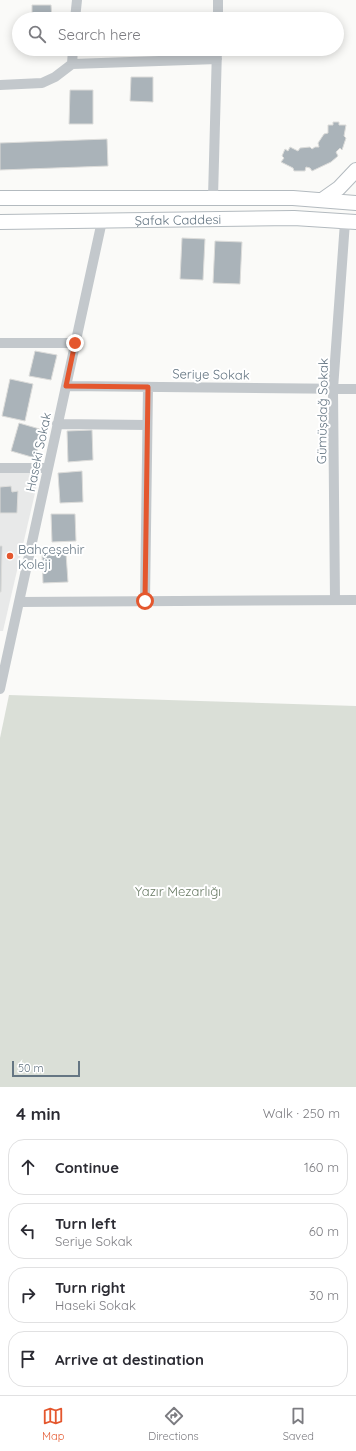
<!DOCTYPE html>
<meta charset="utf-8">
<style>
:root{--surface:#fff;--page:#f2f2f3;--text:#2b2b33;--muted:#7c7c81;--line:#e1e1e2;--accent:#e4572e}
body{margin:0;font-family:Quicksand,sans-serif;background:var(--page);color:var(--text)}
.scale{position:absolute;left:12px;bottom:10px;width:68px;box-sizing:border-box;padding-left:4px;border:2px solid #657683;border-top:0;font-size:11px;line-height:14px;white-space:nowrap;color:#657683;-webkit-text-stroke:3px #fff;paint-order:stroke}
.stop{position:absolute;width:12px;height:12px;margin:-9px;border:3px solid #e4572e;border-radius:50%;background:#fff}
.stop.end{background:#e4572e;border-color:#fff;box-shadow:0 1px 4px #0008}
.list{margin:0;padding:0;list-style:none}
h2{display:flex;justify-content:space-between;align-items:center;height:52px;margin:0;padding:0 16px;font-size:17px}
h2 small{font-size:13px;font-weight:400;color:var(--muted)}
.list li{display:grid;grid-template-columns:26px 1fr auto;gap:12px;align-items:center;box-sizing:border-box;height:56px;margin:0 8px 8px;padding:0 8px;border:1px solid var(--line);border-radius:16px}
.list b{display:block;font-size:15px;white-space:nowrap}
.list p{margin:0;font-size:13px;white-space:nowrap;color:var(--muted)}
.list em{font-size:13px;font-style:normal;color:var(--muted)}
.icon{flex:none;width:22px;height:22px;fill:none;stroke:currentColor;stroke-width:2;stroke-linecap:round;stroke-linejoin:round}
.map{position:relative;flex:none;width:356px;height:1087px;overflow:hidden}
.search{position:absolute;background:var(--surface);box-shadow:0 2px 10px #0003;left:12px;right:12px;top:12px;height:44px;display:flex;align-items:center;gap:10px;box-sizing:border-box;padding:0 14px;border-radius:22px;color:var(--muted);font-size:15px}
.sheet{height:308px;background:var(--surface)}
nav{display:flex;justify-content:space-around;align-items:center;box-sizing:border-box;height:56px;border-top:1px solid var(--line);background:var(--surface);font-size:11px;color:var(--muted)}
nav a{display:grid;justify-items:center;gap:2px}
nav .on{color:var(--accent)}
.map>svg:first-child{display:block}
.built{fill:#e8e9e9}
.green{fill:#dadfd7}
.building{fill:#aab3b9;stroke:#dcdcda}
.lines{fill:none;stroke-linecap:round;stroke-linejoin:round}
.secondary-casing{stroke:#b3babf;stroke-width:16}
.minor{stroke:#c3c8cc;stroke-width:10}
.secondary{stroke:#fff;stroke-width:14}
.route{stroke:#e4572e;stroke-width:5}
.poi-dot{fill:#e4572e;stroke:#fff;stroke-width:1.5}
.labels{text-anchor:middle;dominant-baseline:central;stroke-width:4;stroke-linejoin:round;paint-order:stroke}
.street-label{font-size:13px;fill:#657683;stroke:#fff}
.poi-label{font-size:13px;fill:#657683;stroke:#fff;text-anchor:start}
.park-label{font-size:13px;fill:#687a64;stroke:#fff}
</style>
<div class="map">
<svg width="356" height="1087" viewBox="0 0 356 1087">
<rect width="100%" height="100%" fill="#fafaf8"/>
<path class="built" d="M 0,473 L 32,473 L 38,480 L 3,631 L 0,631 Z"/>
<path class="green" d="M 9,695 L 356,706 L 356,1087 L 0,1087 L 0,738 Z"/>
<path class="building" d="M 32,5 L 51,5 L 52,19 L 32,19 Z
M 131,77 L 153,77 L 153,102 L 130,101 Z
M 70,90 L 93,90 L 93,124 L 69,124 Z
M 333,122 L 339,122 L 339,125 L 346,125 L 344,136 L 346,138 L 342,150 L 340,148 L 336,152 L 338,156 L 331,162 L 312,171 L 310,168 L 306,167 L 305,171 L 294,171 L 293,168 L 281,162 L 284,158 L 282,156 L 285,149 L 288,151 L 290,147 L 298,151 L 300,148 L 310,147 L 312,149 L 315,147 L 319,147 L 318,143 L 324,134 L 328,133 L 328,125 L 333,125 Z
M 107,139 L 108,166 L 0,170 L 0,143 Z
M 182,238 L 205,239 L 203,280 L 180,279 Z
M 215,241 L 242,242 L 240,284 L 213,283 Z
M 35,351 L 57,355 L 51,380 L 29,376 Z
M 10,379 L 33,384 L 25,421 L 2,416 Z
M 19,423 L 43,430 L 35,458 L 11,451 Z
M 92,430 L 93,460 L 68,462 L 67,431 Z
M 82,471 L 83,502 L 60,503 L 58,473 Z
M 11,486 L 12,492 L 18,491 L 17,513 L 0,513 L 0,487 Z
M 51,514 L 75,514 L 76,541 L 52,542 Z
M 0,546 L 2,546 L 1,592 L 0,592 Z
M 66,553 L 68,582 L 43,583 L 42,554 Z"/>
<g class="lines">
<defs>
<g id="secondary">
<path d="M 0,198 L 293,198 L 356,203"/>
<path d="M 322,200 L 339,188 L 356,170"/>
<path id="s1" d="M 0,222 L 294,218 L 356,222"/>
</g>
</defs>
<use href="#secondary" class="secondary-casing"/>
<path class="minor" d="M 75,19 L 77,0
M 218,19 L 218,0
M 72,64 L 73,49
M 0,85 L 42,83 L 55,77 L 72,64 L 217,59
M 213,197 L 217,49
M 0,343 L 75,343
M 66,386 L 356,389
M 57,424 L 147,425
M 0,468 L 48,468
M 335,600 L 333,389 L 345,222
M 145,601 L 148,387
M 19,602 L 356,600
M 0,689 L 102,221"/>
<use href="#secondary" class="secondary"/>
</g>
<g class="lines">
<path class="route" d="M 75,343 L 66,386 L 148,387 L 145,601"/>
</g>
<circle class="poi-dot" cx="10" cy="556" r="4"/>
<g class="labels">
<g class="street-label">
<text stroke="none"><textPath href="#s1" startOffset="178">Şafak Caddesi</textPath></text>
<text transform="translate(211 374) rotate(1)">Seriye Sokak</text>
<text transform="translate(322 411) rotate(-89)">Gümüşdağ Sokak</text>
<text transform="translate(38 452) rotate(-78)">Haseki Sokak</text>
</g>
<g class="poi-label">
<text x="18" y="549">Bahçeşehir<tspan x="18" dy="15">Koleji</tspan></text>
</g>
<g class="park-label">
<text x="178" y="891">Yazır Mezarlığı</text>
</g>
</g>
</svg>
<div class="scale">50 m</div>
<div class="stop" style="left:145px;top:601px"></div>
<div class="stop end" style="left:75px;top:343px"></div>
<div class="search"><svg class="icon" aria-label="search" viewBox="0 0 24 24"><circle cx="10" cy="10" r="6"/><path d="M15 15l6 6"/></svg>Search here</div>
</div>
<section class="sheet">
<h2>4 min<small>Walk · 250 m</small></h2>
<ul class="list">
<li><svg class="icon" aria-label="ahead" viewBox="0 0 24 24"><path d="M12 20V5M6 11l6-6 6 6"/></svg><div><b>Continue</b></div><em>160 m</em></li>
<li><svg class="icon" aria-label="left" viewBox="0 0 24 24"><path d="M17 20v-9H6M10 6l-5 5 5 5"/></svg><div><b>Turn left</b><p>Seriye Sokak</p></div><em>60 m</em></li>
<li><svg class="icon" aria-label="right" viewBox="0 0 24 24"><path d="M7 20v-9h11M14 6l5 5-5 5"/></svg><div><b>Turn right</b><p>Haseki Sokak</p></div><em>30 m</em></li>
<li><svg class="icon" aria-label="arrive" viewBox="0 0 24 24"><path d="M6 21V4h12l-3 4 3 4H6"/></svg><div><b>Arrive at destination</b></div></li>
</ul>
</section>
<nav>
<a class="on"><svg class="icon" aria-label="map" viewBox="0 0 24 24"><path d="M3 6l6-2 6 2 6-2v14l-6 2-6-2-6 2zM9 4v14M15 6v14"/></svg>Map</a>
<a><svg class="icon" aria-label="directions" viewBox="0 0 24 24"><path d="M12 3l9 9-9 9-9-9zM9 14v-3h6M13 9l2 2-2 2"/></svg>Directions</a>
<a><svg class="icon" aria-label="saved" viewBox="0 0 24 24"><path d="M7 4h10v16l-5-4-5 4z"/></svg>Saved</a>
</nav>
